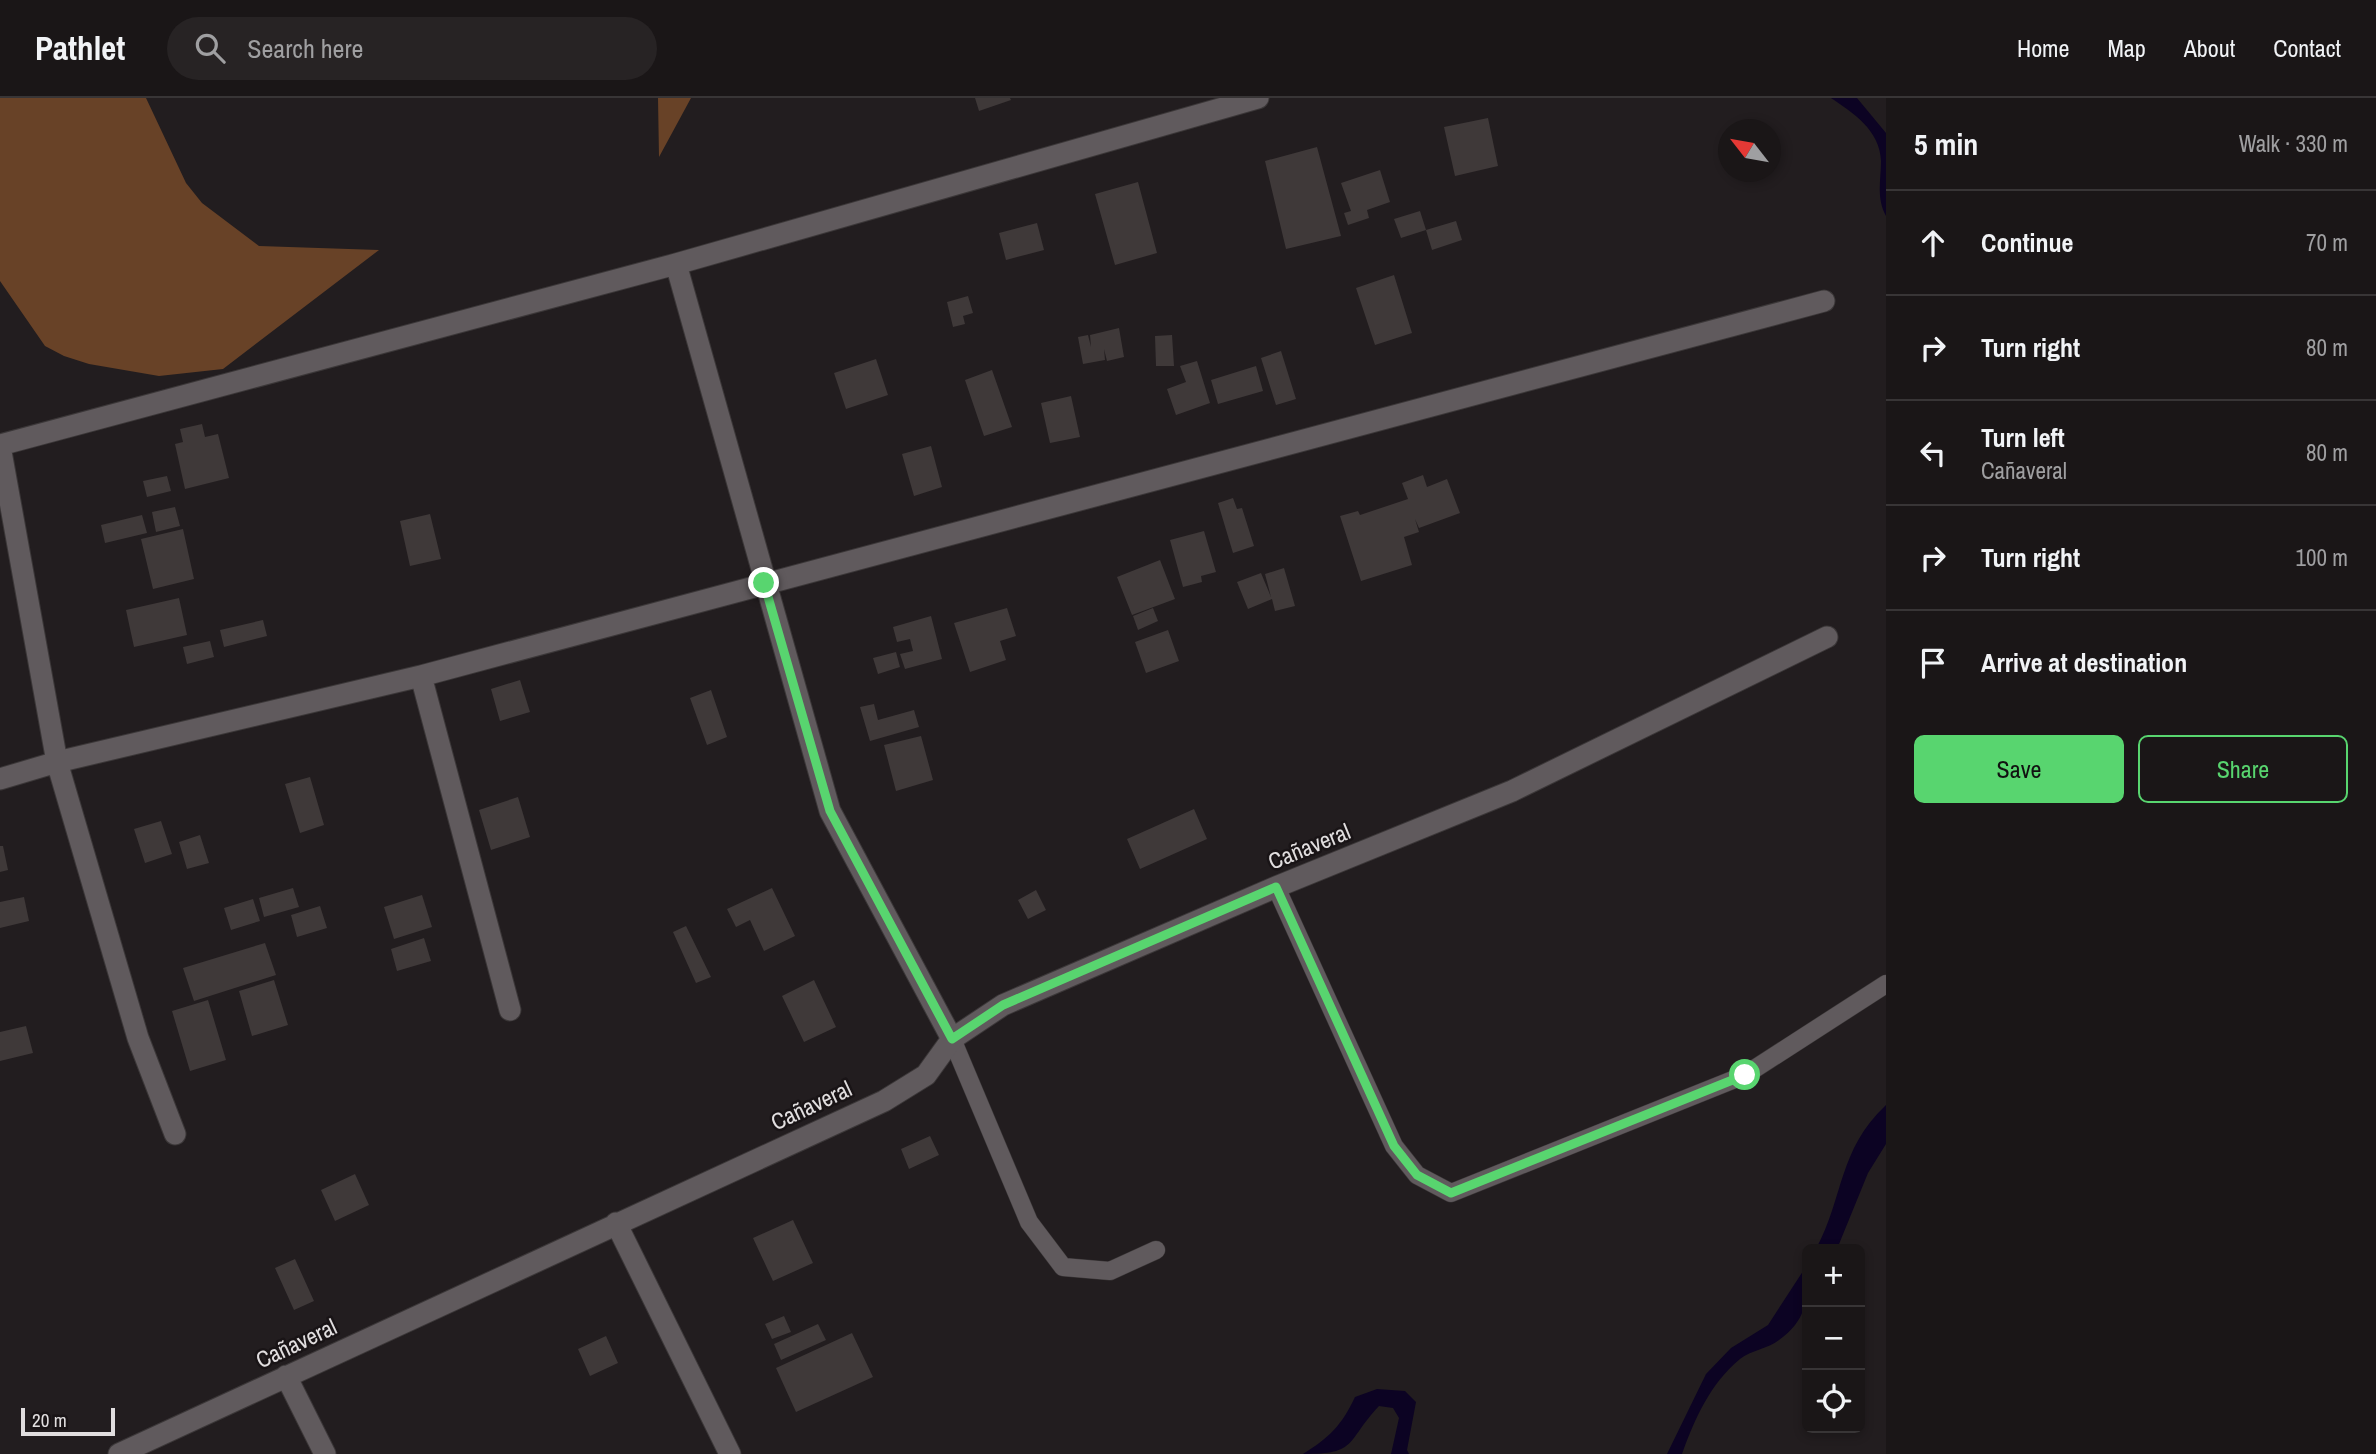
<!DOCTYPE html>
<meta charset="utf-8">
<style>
:root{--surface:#1a1617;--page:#272324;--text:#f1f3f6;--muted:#9f9fa1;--line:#383536;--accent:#58d56f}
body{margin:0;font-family:"Archivo Narrow",sans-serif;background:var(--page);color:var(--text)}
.controls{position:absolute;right:21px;bottom:21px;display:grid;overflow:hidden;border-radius:10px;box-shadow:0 4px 10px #0003}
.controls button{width:63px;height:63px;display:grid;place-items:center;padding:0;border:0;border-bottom:2px solid var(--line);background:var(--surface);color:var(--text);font:35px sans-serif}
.compass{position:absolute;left:1718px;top:21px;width:63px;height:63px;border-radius:50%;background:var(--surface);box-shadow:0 4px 10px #0003;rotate:301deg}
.scale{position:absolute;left:21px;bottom:18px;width:94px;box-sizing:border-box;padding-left:7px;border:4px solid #e1dedf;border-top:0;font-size:19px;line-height:24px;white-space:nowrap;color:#e1dedf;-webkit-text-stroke:5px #191416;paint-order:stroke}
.stop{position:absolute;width:21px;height:21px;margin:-16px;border:5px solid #58d56f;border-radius:50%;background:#fff}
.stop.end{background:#58d56f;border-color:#fff;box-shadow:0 2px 7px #0008}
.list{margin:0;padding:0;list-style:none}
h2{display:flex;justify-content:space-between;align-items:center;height:91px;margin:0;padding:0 28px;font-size:30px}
h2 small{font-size:23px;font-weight:400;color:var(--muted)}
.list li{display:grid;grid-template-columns:46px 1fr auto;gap:21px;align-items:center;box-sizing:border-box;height:105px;padding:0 28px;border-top:2px solid var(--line)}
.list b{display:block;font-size:26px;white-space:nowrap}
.list p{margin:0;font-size:23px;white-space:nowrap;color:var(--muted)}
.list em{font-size:23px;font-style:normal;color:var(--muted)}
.actions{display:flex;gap:14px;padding:21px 28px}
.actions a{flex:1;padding:16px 0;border:2px solid var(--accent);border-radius:10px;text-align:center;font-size:24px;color:var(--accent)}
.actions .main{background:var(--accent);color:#111}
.icon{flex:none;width:38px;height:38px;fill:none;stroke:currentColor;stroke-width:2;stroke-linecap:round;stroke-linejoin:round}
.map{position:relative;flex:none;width:1886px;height:1356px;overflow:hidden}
header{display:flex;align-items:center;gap:42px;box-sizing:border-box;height:98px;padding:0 35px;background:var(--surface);border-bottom:2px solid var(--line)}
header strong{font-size:33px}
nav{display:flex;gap:38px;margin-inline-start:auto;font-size:24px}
.search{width:490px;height:63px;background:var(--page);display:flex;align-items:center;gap:18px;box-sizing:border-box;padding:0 24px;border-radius:38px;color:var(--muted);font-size:26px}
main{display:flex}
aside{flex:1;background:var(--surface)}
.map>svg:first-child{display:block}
.forest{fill:#684227}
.water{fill:#0c0323}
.building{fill:#3f3939}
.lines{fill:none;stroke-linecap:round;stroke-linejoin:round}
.service-casing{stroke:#3b3738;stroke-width:19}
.minor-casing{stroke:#3b3738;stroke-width:23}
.service{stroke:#605a5d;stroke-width:18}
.minor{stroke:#605a5d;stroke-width:21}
.route{stroke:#58d56f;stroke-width:9}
.labels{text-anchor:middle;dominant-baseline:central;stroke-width:5;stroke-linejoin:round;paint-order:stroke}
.street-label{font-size:23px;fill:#e1dedf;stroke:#191416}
</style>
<header>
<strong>Pathlet</strong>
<div class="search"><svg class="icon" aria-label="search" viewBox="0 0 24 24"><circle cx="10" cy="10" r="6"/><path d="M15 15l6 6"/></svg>Search here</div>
<nav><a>Home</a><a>Map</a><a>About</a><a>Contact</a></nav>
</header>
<main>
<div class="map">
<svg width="1886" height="1356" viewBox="0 0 1886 1356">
<rect width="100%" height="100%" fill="#221d1f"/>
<path class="forest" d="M 0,0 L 146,0 L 186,85 L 202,105 L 259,148 L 379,152 L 223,271 L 159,278 L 89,266 L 64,258 L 45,248 L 0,183 Z
M 658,0 L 691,0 L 659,59 Z"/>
<path class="water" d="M 1831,0 L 1857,0 L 1886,35 L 1886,118 C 1876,99 1881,83 1881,63 C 1880,32 1853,15 1831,0 Z
M 1886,1007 L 1886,1046 L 1868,1075 L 1837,1151 L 1816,1151 C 1844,1099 1838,1052 1886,1007 Z
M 1807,1167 C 1807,1200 1809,1220 1779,1242 C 1768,1251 1751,1252 1740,1261 C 1710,1286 1695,1320 1682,1356 L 1667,1356 L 1706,1276 L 1731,1250 L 1768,1227 Z
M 1377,1291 L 1405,1293 L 1416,1304 L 1407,1352 L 1409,1356 L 1391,1356 L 1399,1320 L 1393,1310 L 1379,1308 C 1345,1344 1359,1356 1303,1356 C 1329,1340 1342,1327 1355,1299 Z"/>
<path class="building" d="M 975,0 L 1010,0 L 1011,2 L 979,13 Z
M 1488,20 L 1498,68 L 1455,78 L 1444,29 Z
M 1317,49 L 1341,138 L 1286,151 L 1265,63 Z
M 1380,72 L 1390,104 L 1367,112 L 1369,120 L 1348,127 L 1344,115 L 1351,113 L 1341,85 Z
M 1138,84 L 1157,155 L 1115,167 L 1095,96 Z
M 1420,113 L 1426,132 L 1401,140 L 1394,121 Z
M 1456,123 L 1462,142 L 1432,152 L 1426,132 Z
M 1037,125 L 1044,152 L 1006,162 L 999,135 Z
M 1394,177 L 1412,235 L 1375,247 L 1356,190 Z
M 968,198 L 973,215 L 963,218 L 965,226 L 953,229 L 947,204 Z
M 1119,230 L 1124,259 L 1107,263 L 1104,251 L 1105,262 L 1083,266 L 1078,239 L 1088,237 L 1091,249 L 1090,237 Z
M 1172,237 L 1174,268 L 1156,268 L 1155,238 Z
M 1281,253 L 1296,301 L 1276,307 L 1261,260 Z
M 876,261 L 888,297 L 846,311 L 834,275 Z
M 1197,263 L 1210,305 L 1176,317 L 1167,291 L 1186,284 L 1180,268 Z
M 1256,268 L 1263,293 L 1218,306 L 1211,282 Z
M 992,272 L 1012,329 L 984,338 L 965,282 Z
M 1071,298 L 1080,339 L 1050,345 L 1041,305 Z
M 202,326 L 205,339 L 218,336 L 229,380 L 185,391 L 175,346 L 183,344 L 180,331 Z
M 931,348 L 942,389 L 914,398 L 902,356 Z
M 1423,377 L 1427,389 L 1447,381 L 1460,415 L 1419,430 L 1415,421 L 1419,434 L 1404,439 L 1412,467 L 1361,483 L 1340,418 L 1358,413 L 1360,417 L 1408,401 L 1402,385 Z
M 167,378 L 171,393 L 147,399 L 143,383 Z
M 1233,400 L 1237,411 L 1242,410 L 1254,448 L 1233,455 L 1218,405 Z
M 175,409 L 180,428 L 156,434 L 152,414 Z
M 430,416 L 441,461 L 410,468 L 400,423 Z
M 142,417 L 147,435 L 105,445 L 101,427 Z
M 183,431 L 194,481 L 153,491 L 141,441 Z
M 1204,433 L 1216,474 L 1201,478 L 1202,484 L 1183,489 L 1170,442 Z
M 1160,462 L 1175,501 L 1132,517 L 1117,479 Z
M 1284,470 L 1295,508 L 1275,513 L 1272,501 L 1248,511 L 1237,484 L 1261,475 L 1271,499 L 1265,476 Z
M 179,500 L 187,537 L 134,549 L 126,512 Z
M 1007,510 L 1016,538 L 1000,543 L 1006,562 L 970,574 L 954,525 Z
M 1153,510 L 1158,523 L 1138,532 L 1133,518 Z
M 931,518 L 942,561 L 905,571 L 900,556 L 913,553 L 910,541 L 897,544 L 893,529 Z
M 263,522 L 267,538 L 224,549 L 220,532 Z
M 1168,532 L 1179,563 L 1146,575 L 1135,544 Z
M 210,543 L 214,559 L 187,566 L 183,549 Z
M 896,554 L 900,569 L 878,576 L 873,560 Z
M 520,582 L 530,614 L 500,623 L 491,591 Z
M 711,592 L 727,639 L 707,647 L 690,600 Z
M 874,606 L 878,622 L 914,612 L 919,629 L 870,643 L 860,609 Z
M 921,638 L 933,682 L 896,693 L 884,647 Z
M 310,679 L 324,727 L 300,735 L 285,686 Z
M 518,699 L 530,739 L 491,752 L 479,712 Z
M 1194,711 L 1207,741 L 1140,771 L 1127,741 Z
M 161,723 L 172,756 L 145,765 L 134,731 Z
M 200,737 L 209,765 L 187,771 L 179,744 Z
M 0,748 L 3,748 L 8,772 L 0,774 Z
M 293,790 L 299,809 L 264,819 L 259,800 Z
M 772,790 L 795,838 L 764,853 L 750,822 L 736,829 L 727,811 Z
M 1036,792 L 1046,812 L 1028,821 L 1018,802 Z
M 422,797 L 432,829 L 394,841 L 384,809 Z
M 24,799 L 29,823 L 0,830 L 0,804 Z
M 253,801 L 260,823 L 231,832 L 224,810 Z
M 320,808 L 327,830 L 297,839 L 291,817 Z
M 686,828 L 711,879 L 696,885 L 673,834 Z
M 424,840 L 431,863 L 397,873 L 391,851 Z
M 265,845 L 276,877 L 194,903 L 183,870 Z
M 274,882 L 288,927 L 252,938 L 239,893 Z
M 814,882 L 836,929 L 804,944 L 782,898 Z
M 208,902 L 226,962 L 190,973 L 172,913 Z
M 26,928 L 33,955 L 0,963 L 0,934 Z
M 930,1038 L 939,1057 L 909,1071 L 901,1051 Z
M 355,1076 L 369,1107 L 335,1123 L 321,1092 Z
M 793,1122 L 813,1165 L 773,1183 L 753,1140 Z
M 295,1161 L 314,1203 L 294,1212 L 275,1170 Z
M 784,1218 L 791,1234 L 772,1241 L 765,1226 Z
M 818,1226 L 826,1242 L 781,1262 L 774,1246 Z
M 852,1235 L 873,1279 L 796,1314 L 776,1270 Z
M 606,1238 L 618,1265 L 590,1278 L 578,1251 Z"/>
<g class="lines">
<defs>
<path id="service" d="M 1276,789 L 1394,1048 L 1417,1077 L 1451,1095 L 1745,977 L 1886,886
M 952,941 L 1029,1124 L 1063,1169 L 1110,1173 L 1156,1152"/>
<path id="minor" d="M 676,166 L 830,713 L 952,941
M 0,347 L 676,166 L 1258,0
M 0,348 L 57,664 L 138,940 L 175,1036
M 421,578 L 510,912
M 0,681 L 57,664 L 421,578 L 1824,203
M 616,1125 L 730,1356
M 286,1278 L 325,1356
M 119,1356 L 884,1003 L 926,977 L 952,941 L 1003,907 L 1276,789 L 1512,693 L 1827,539"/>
</defs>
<use href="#service" class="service-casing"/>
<use href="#minor" class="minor-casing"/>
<use href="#service" class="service"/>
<use href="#minor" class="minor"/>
</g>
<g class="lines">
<path class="route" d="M 764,485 L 830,713 L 952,941 L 1003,907 L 1276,789 L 1394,1048 L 1417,1077 L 1451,1095 L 1745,977"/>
</g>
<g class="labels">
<g class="street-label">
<text transform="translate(1309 748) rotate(-22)">Cañaveral</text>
<text transform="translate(811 1007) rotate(-25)">Cañaveral</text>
<text transform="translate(296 1245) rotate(-25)">Cañaveral</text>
</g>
</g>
</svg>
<div class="controls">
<button>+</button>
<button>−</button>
<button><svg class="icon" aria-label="locate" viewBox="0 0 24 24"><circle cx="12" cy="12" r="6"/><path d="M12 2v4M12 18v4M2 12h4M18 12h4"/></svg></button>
</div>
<svg class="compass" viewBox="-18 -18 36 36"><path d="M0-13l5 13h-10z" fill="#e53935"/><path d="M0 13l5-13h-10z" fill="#9f9fa1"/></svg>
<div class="scale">20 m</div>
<div class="stop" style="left:1745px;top:977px"></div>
<div class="stop end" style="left:764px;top:485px"></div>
</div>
<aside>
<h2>5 min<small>Walk · 330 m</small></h2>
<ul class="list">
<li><svg class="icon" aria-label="ahead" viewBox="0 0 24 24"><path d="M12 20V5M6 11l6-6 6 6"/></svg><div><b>Continue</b></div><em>70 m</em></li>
<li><svg class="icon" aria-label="right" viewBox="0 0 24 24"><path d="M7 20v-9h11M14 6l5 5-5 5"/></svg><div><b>Turn right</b></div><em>80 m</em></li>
<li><svg class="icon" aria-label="left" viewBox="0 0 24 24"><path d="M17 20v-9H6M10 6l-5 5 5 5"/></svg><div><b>Turn left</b><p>Cañaveral</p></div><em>80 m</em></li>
<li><svg class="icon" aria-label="right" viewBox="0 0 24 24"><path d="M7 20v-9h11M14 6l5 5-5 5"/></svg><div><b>Turn right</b></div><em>100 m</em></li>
<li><svg class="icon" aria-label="arrive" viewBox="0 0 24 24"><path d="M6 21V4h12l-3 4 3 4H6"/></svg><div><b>Arrive at destination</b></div></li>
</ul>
<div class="actions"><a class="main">Save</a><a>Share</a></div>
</aside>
</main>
